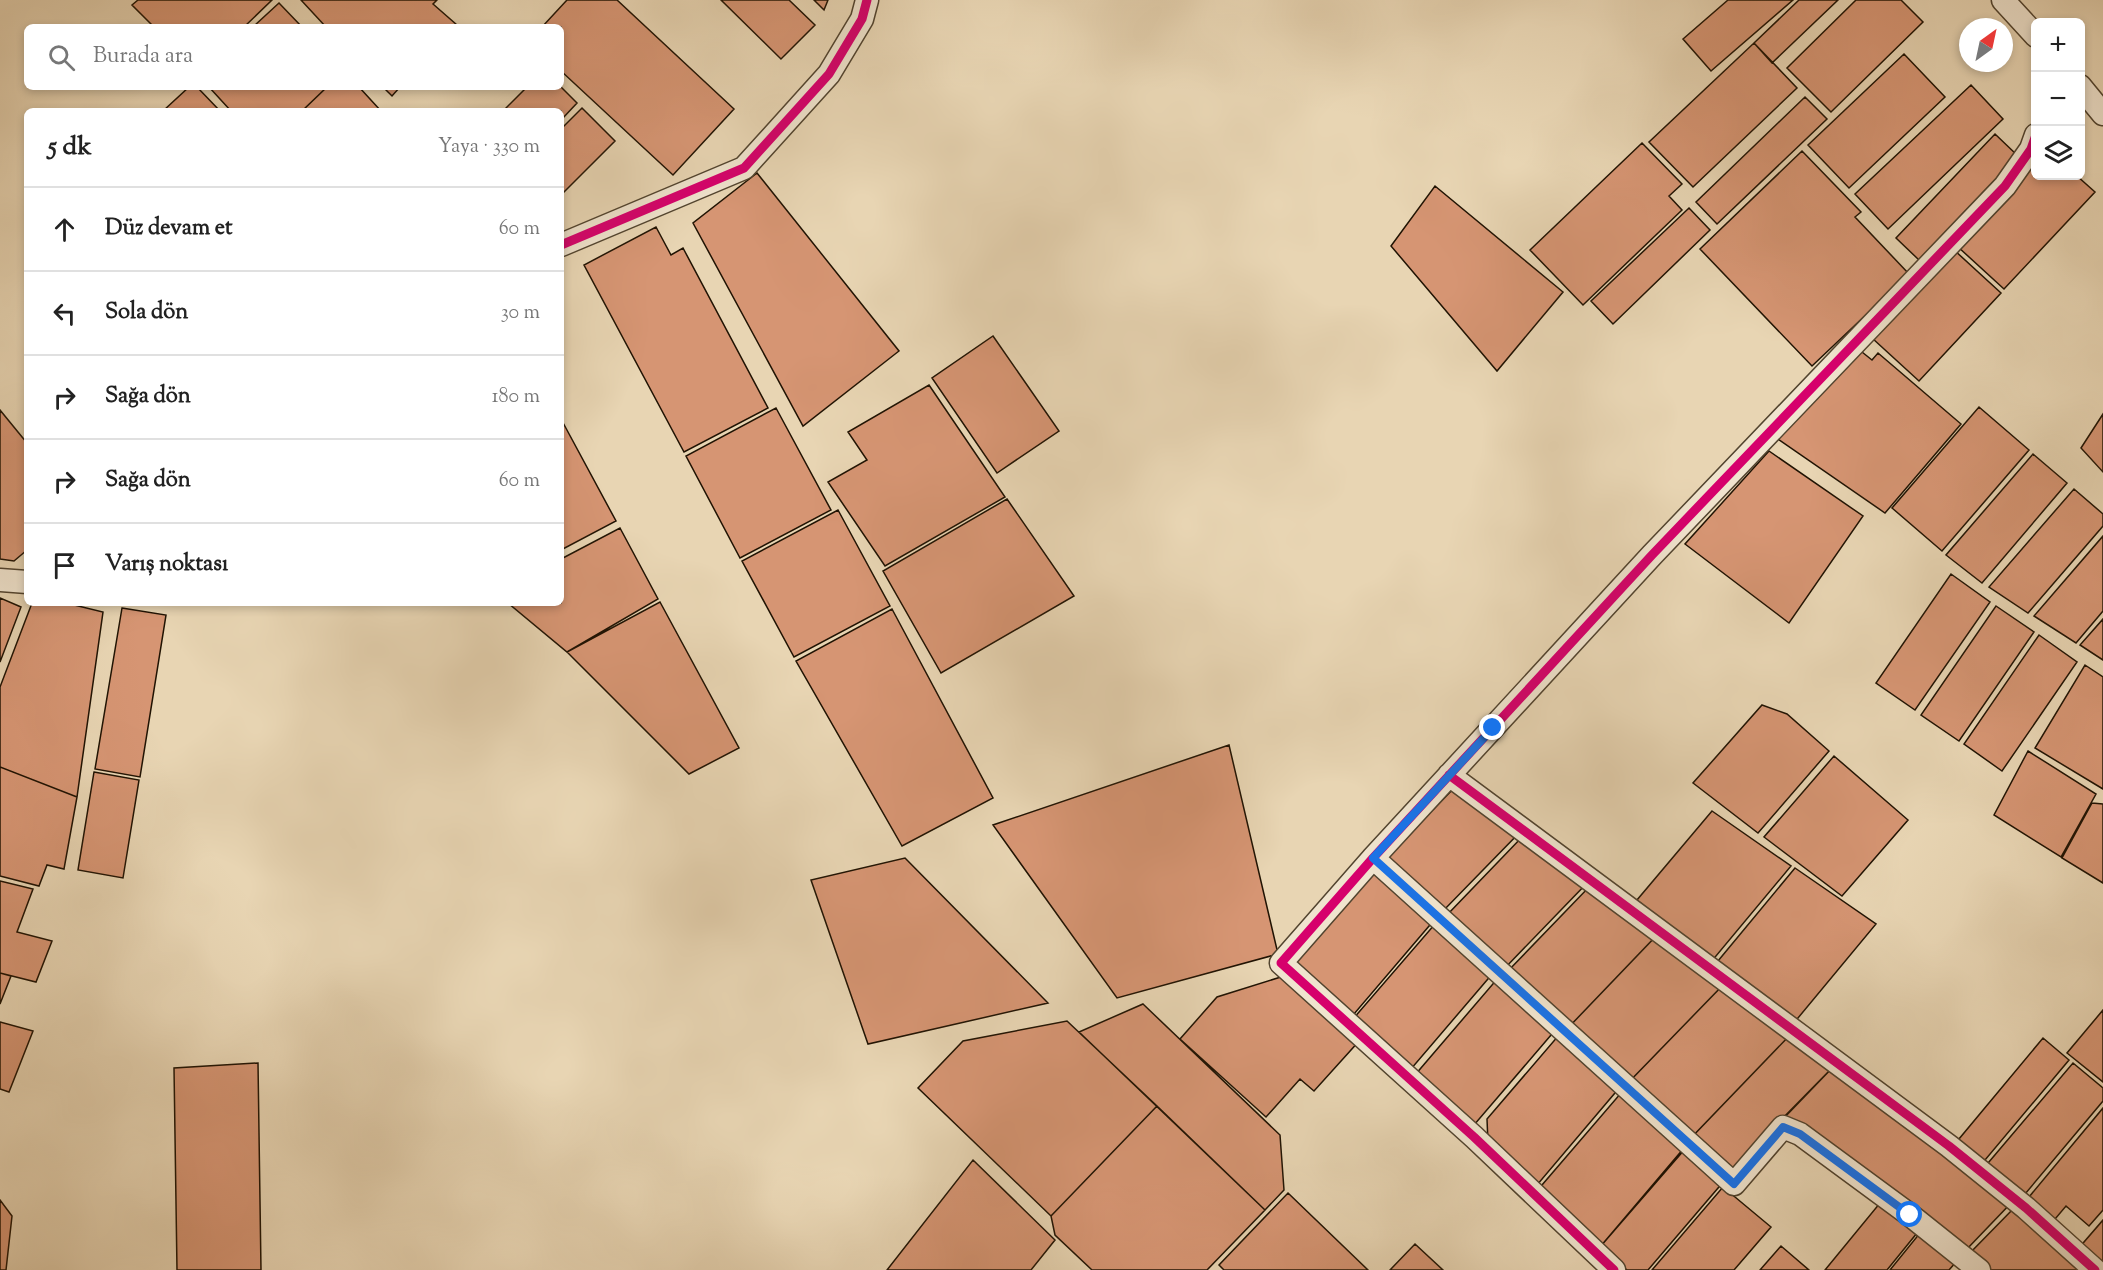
<!DOCTYPE html>
<html lang="tr">
<meta charset="utf-8">
<style>
:root{--surface:#fff;--page:#f6f6f6;--text:#222;--muted:#767676;--line:#e0e0e0}
body{margin:0;font-family:"Sorts Mill Goudy",serif;background:var(--page);color:var(--text)}
.controls{position:absolute;right:18px;top:18px;display:grid;overflow:hidden;border-radius:9px;box-shadow:0 3px 9px #0003}
.controls button{width:54px;height:54px;display:grid;place-items:center;padding:0;border:0;border-bottom:2px solid var(--line);background:var(--surface);color:var(--text);font:30px sans-serif}
.compass{position:absolute;left:1959px;top:18px;width:54px;height:54px;border-radius:50%;background:var(--surface);box-shadow:0 3px 9px #0003;rotate:33deg}
.stop{position:absolute;width:18px;height:18px;margin:-14px;border:4px solid #1a73e8;border-radius:50%;background:#fff}
.stop.end{background:#1a73e8;border-color:#fff;box-shadow:0 2px 6px #0008}
.list{margin:0;padding:0;list-style:none}
h2{display:flex;justify-content:space-between;align-items:center;height:78px;margin:0;padding:0 24px;font-size:26px}
h2 small{font-size:20px;font-weight:400;color:var(--muted)}
.list li{display:grid;grid-template-columns:39px 1fr auto;gap:18px;align-items:center;box-sizing:border-box;height:84px;padding:0 24px;border-top:2px solid var(--line)}
.list b{display:block;font-size:22px;white-space:nowrap}
.list em{font-size:20px;font-style:normal;color:var(--muted)}
.icon{flex:none;width:33px;height:33px;fill:none;stroke:currentColor;stroke-width:2;stroke-linecap:round;stroke-linejoin:round}
.map{position:relative;flex:none;width:2103px;height:1270px;overflow:hidden}
.search{position:absolute;background:var(--surface);box-shadow:0 3px 9px #0003;left:24px;top:24px;width:540px;height:66px;display:flex;align-items:center;gap:15px;box-sizing:border-box;padding:0 21px;border-radius:9px;color:var(--muted);font-size:22px}
.panel{position:absolute;background:var(--surface);box-shadow:0 3px 9px #0003;left:24px;top:108px;width:540px;height:498px;border-radius:9px}
.map>svg:first-child{display:block}
.building{fill:#d69573;stroke:#201303;stroke-width:1.5}
.lines{fill:none;stroke-linecap:round;stroke-linejoin:round}
.street-casing{stroke:#52442f;stroke-width:25}
.street{stroke:#f0e4ce;stroke-width:22}
.cycleway-casing{stroke:#f0e4ce;stroke-width:13}
.cycleway{stroke:#d6006c;stroke-width:9}
.route{stroke:#1a73e8;stroke-width:8}
</style>
<div class="map">
<svg width="2103" height="1270" viewBox="0 0 2103 1270">
<rect width="100%" height="100%" fill="#e8d5b3"/>
<filter id="stains"><feTurbulence type="fractalNoise" baseFrequency=".00333" numOctaves="4"/><feColorMatrix values="0 0 0 0 .2 0 0 0 0 .09 0 0 0 0 .02 0 0 0 .5 -.17"/></filter>
<radialGradient id="worn" r=".72"><stop offset=".6" stop-color="#630" stop-opacity="0"/><stop offset="1" stop-color="#630" stop-opacity=".3"/></radialGradient>
<path class="building" d="M 138,0 L 272,0 L 244,27 L 154,27 L 132,5 Z
M 301,0 L 437,0 L 433,4 L 457,25 L 326,27 Z
M 567,0 L 617,0 L 734,109 L 673,175 L 561,71 L 561,27 L 542,27 Z
M 721,0 L 789,0 L 815,25 L 781,59 Z
M 814,0 L 828,0 L 824,10 Z
M 1728,0 L 1793,0 L 1711,71 L 1683,39 Z
M 1799,0 L 1838,0 L 1772,63 L 1754,43 Z
M 1856,0 L 1901,0 L 1923,22 L 1831,112 L 1787,68 Z
M 279,3 L 302,27 L 253,27 Z
M 1754,43 L 1797,88 L 1693,187 L 1649,142 Z
M 1904,54 L 1945,97 L 1849,188 L 1808,145 Z
M 1971,85 L 2003,119 L 1888,229 L 1855,194 Z
M 189,87 L 197,87 L 220,111 L 163,111 Z
M 209,87 L 327,87 L 302,111 L 231,111 Z
M 327,87 L 359,87 L 381,111 L 302,111 Z
M 383,87 L 400,87 L 392,96 Z
M 527,87 L 561,87 L 577,103 L 561,120 L 561,111 L 503,111 Z
M 1805,97 L 1827,119 L 1717,224 L 1696,202 Z
M 582,108 L 615,141 L 561,195 L 561,129 Z
M 1995,134 L 2018,156 L 1919,260 L 1896,238 Z
M 1642,143 L 1682,184 L 1669,196 L 1682,210 L 1583,305 L 1530,250 Z
M 1802,151 L 1861,212 L 1855,217 L 1909,274 L 1812,366 L 1700,249 Z
M 2036,161 L 2036,176 L 2077,176 L 2095,192 L 2004,289 L 1957,246 Z
M 757,173 L 899,351 L 803,426 L 693,223 Z
M 1435,186 L 1563,292 L 1497,371 L 1391,246 Z
M 1689,208 L 1710,230 L 1613,324 L 1591,301 Z
M 656,227 L 671,255 L 683,248 L 768,408 L 684,452 L 584,265 Z
M 1953,249 L 2001,293 L 1919,381 L 1872,338 Z
M 993,336 L 1059,431 L 997,473 L 932,378 Z
M 1857,348 L 1872,360 L 1878,353 L 1961,424 L 1885,513 L 1778,439 Z
M 929,385 L 1005,497 L 885,566 L 828,482 L 867,460 L 848,432 Z
M 1979,407 L 2029,450 L 1942,551 L 1892,508 Z
M 776,408 L 831,510 L 740,558 L 686,456 Z
M 0,410 L 27,443 L 27,550 L 14,561 L 0,559 Z
M 2103,414 L 2103,472 L 2081,448 Z
M 561,419 L 616,521 L 561,550 Z
M 1769,451 L 1863,516 L 1789,623 L 1685,544 Z
M 2033,454 L 2067,483 L 1982,583 L 1946,555 Z
M 2074,489 L 2103,514 L 2103,526 L 2028,613 L 1989,587 Z
M 1007,499 L 1074,596 L 941,673 L 883,571 Z
M 838,510 L 890,606 L 794,657 L 742,561 Z
M 620,528 L 658,599 L 567,652 L 508,603 L 561,603 L 561,559 Z
M 2103,536 L 2103,611 L 2076,643 L 2034,616 Z
M 1951,574 L 1990,602 L 1915,710 L 1876,683 Z
M 0,598 L 21,607 L 0,662 Z
M 660,602 L 739,748 L 689,774 L 567,652 Z
M 32,603 L 66,603 L 103,612 L 77,797 L 0,767 L 0,687 Z
M 1996,606 L 2034,632 L 1959,741 L 1921,715 Z
M 122,608 L 166,615 L 140,777 L 95,769 Z
M 892,609 L 993,798 L 902,846 L 796,661 Z
M 2103,619 L 2103,660 L 2080,645 Z
M 2039,635 L 2077,662 L 2002,771 L 1964,744 Z
M 2085,665 L 2103,677 L 2103,789 L 2035,748 Z
M 1762,705 L 1787,714 L 1829,751 L 1758,833 L 1693,783 Z
M 1229,745 L 1278,954 L 1117,998 L 993,825 Z
M 2028,751 L 2096,794 L 2061,857 L 1994,815 Z
M 1834,756 L 1908,820 L 1842,896 L 1764,837 Z
M 0,767 L 77,797 L 64,869 L 47,865 L 39,886 L 0,876 Z
M 94,772 L 139,780 L 123,878 L 78,870 Z
M 1457,785 L 1520,832 L 1443,911 L 1387,857 Z
M 2092,803 L 2103,804 L 2103,883 L 2062,858 Z
M 1712,811 L 1791,866 L 1711,962 L 1637,900 Z
M 1524,835 L 1587,883 L 1504,969 L 1447,915 Z
M 905,858 L 1048,1003 L 868,1044 L 811,880 Z
M 1373,867 L 1435,919 L 1354,1014 L 1292,961 Z
M 1795,868 L 1876,924 L 1793,1024 L 1718,961 Z
M 0,881 L 33,889 L 17,932 L 52,941 L 36,982 L 0,973 Z
M 1591,885 L 1657,935 L 1566,1030 L 1507,972 Z
M 1435,924 L 1493,973 L 1411,1069 L 1353,1019 Z
M 1657,935 L 1723,985 L 1627,1084 L 1566,1030 Z
M 0,973 L 11,976 L 0,1004 Z
M 1287,975 L 1360,1040 L 1314,1091 L 1300,1079 L 1266,1117 L 1180,1039 L 1217,997 Z
M 1498,978 L 1557,1028 L 1474,1125 L 1415,1075 Z
M 1723,985 L 1790,1035 L 1690,1139 L 1627,1084 Z
M 1143,1004 L 1280,1135 L 1284,1190 L 1265,1210 L 1079,1032 Z
M 2103,1010 L 2103,1082 L 2067,1053 Z
M 1067,1021 L 1157,1106 L 1051,1216 L 918,1088 L 963,1041 Z
M 0,1022 L 33,1031 L 9,1092 L 0,1089 Z
M 1559,1035 L 1620,1087 L 1537,1185 L 1488,1143 L 1487,1119 Z
M 1790,1035 L 1833,1067 L 1730,1174 L 1690,1139 Z
M 2043,1038 L 2069,1060 L 1980,1166 L 1954,1145 Z
M 258,1063 L 261,1270 L 177,1270 L 174,1068 Z
M 2073,1063 L 2103,1088 L 2103,1101 L 2020,1200 L 1983,1169 Z
M 1833,1067 L 2012,1202 L 1966,1250 L 1783,1118 Z
M 1621,1093 L 1684,1148 L 1600,1247 L 1536,1192 Z
M 1157,1106 L 1265,1210 L 1207,1270 L 1092,1270 L 1055,1235 L 1051,1216 Z
M 2103,1108 L 2103,1210 L 2089,1226 L 2066,1206 L 2050,1225 L 2024,1203 Z
M 1685,1149 L 1724,1181 L 1648,1270 L 1627,1270 L 1600,1247 Z
M 973,1160 L 1055,1240 L 1031,1270 L 887,1270 Z
M 1723,1187 L 1771,1227 L 1734,1270 L 1652,1270 Z
M 1288,1193 L 1368,1270 L 1224,1270 L 1219,1265 Z
M 0,1200 L 12,1216 L 6,1270 L 0,1270 Z
M 1880,1203 L 1917,1233 L 1887,1270 L 1825,1270 Z
M 2014,1208 L 2085,1270 L 1987,1270 L 1969,1254 Z
M 2103,1220 L 2103,1270 L 2078,1249 Z
M 1920,1233 L 1956,1262 L 1949,1270 L 1890,1270 Z
M 1415,1244 L 1443,1270 L 1390,1270 Z
M 1781,1246 L 1809,1270 L 1760,1270 Z"/>
<g class="lines">
<defs>
<path id="street" d="M 2003,0 L 2036,36
M 2080,86 L 2103,114
M 561,245 L 744,168 L 829,74 L 862,19 L 867,0
M 0,580 L 27,582
M 1449,775 L 1949,1146 L 2026,1208 L 2095,1270
M 1373,858 L 1734,1184 L 1783,1127 L 1800,1134 L 1910,1215 L 1979,1270
M 1614,1270 L 1474,1137 L 1281,963 L 1373,858 L 1652,555 L 2005,186 L 2031,149 L 2036,135"/>
</defs>
<use href="#street" class="street-casing"/>
<use href="#street" class="street"/>
<defs>
<path id="cycleway" d="M 561,245 L 744,168 L 829,74 L 862,19 L 867,0
M 1449,775 L 1949,1146 L 2026,1208 L 2095,1270
M 1614,1270 L 1474,1137 L 1281,963 L 1373,858 L 1652,555 L 2005,186 L 2031,149 L 2036,135"/>
</defs>
<use href="#cycleway" class="cycleway-casing"/>
<use href="#cycleway" class="cycleway"/>
</g>
<g class="lines">
<path class="route" d="M 1493,728 L 1373,858 L 1734,1184 L 1783,1127 L 1800,1134 L 1910,1215"/>
</g>
<rect width="100%" height="100%" filter="url(#stains)"/>
<rect width="100%" height="100%" fill="url(#worn)"/>
</svg>
<div class="controls">
<button>+</button>
<button>−</button>
<button><svg class="icon" aria-label="layers" viewBox="0 0 24 24"><path d="M12 4l9 5-9 5-9-5zM3 14l9 5 9-5"/></svg></button>
</div>
<svg class="compass" viewBox="-18 -18 36 36"><path d="M0-13l5 13h-10z" fill="#e53935"/><path d="M0 13l5-13h-10z" fill="#767676"/></svg>
<div class="stop" style="left:1910px;top:1215px"></div>
<div class="stop end" style="left:1493px;top:728px"></div>
<div class="search"><svg class="icon" aria-label="search" viewBox="0 0 24 24"><circle cx="10" cy="10" r="6"/><path d="M15 15l6 6"/></svg>Burada ara</div>
<section class="panel">
<h2>5 dk<small>Yaya · 330 m</small></h2>
<ul class="list">
<li><svg class="icon" aria-label="ahead" viewBox="0 0 24 24"><path d="M12 20V5M6 11l6-6 6 6"/></svg><div><b>Düz devam et</b></div><em>60 m</em></li>
<li><svg class="icon" aria-label="left" viewBox="0 0 24 24"><path d="M17 20v-9H6M10 6l-5 5 5 5"/></svg><div><b>Sola dön</b></div><em>30 m</em></li>
<li><svg class="icon" aria-label="right" viewBox="0 0 24 24"><path d="M7 20v-9h11M14 6l5 5-5 5"/></svg><div><b>Sağa dön</b></div><em>180 m</em></li>
<li><svg class="icon" aria-label="right" viewBox="0 0 24 24"><path d="M7 20v-9h11M14 6l5 5-5 5"/></svg><div><b>Sağa dön</b></div><em>60 m</em></li>
<li><svg class="icon" aria-label="arrive" viewBox="0 0 24 24"><path d="M6 21V4h12l-3 4 3 4H6"/></svg><div><b>Varış noktası</b></div></li>
</ul>
</section>
</div>
